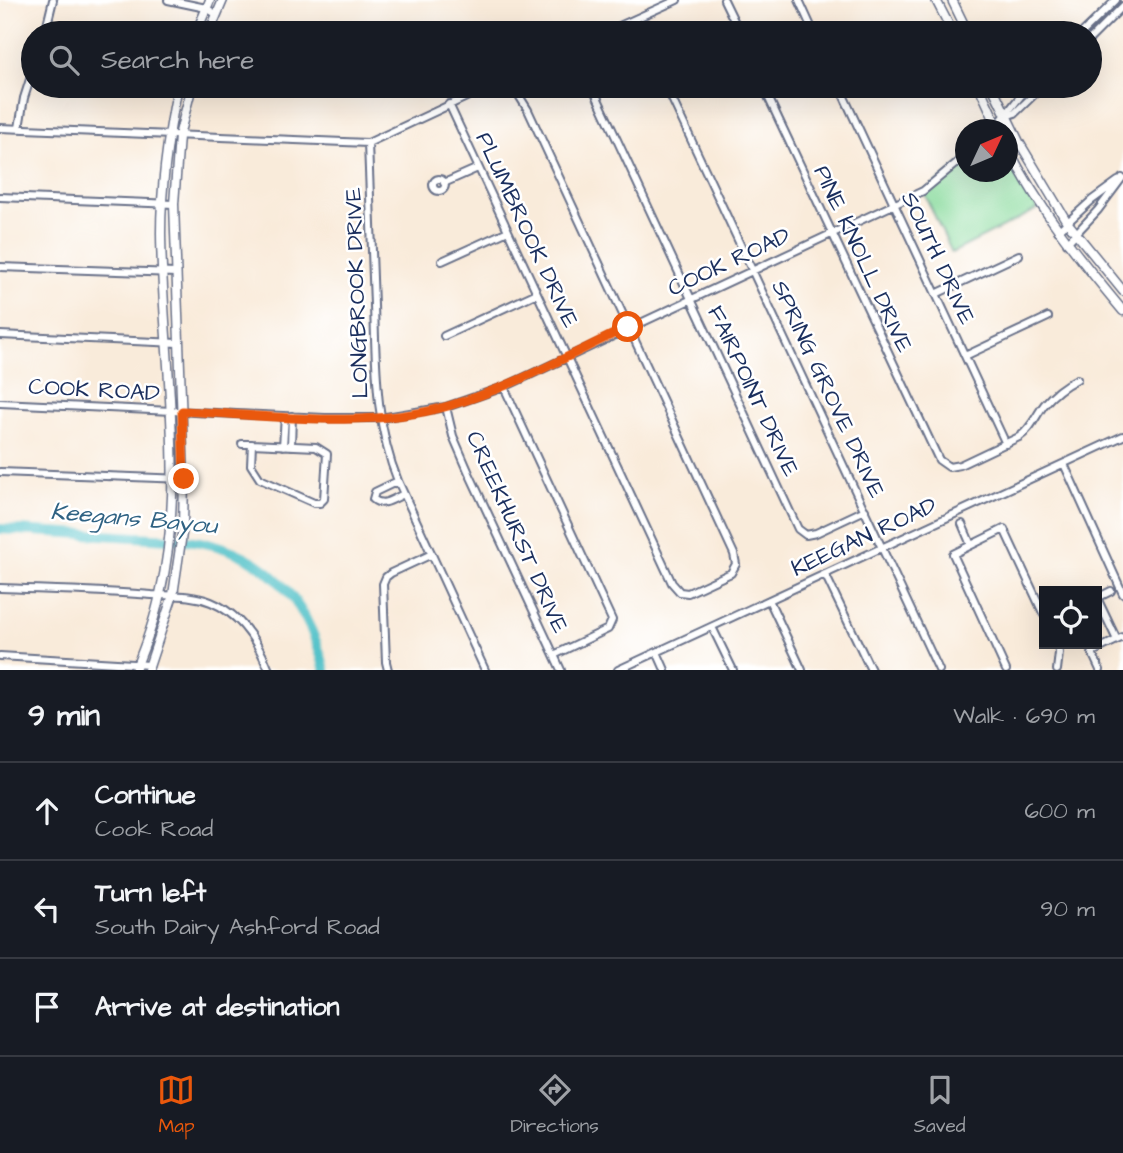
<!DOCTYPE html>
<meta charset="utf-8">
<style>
:root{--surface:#171b24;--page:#242831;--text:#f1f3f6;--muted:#9ea1a6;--line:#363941;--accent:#ea580c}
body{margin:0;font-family:"Architects Daughter",sans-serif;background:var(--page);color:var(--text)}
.controls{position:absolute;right:21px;bottom:21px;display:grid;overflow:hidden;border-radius:0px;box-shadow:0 7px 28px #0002}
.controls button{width:63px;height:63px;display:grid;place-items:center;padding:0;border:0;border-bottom:2px solid var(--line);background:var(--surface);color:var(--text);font:35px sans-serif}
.compass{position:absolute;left:955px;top:119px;width:63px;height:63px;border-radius:50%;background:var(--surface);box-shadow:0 7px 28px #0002;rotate:46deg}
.stop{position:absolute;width:21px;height:21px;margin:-16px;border:5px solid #ea580c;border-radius:50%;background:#fff}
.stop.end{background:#ea580c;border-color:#fff;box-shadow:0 2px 7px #0008}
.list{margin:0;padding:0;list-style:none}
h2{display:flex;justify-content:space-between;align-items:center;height:91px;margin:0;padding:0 28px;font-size:30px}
h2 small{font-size:23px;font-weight:400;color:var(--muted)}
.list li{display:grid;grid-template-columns:46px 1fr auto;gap:21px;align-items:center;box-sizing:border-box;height:98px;padding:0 28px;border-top:2px solid var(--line)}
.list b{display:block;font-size:26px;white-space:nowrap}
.list p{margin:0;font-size:23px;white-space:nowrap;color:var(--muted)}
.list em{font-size:23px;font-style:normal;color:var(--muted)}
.icon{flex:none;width:38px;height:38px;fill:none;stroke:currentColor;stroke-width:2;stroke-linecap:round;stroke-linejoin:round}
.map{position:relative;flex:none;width:1123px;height:670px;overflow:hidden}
.search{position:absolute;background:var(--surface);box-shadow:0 7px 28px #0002;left:21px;right:21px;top:21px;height:77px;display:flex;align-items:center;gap:18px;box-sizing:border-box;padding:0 24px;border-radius:38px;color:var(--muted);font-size:26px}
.sheet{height:385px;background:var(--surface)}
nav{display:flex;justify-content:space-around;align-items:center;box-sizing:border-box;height:98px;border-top:2px solid var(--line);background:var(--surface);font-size:19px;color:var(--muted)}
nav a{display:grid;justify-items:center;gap:4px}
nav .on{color:var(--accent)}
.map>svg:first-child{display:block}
.green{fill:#87da9b;stroke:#51847c;stroke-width:2}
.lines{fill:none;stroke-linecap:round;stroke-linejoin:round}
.river{stroke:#54c2c9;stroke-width:10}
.minor-casing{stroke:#697189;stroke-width:10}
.major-casing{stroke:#697189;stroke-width:11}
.minor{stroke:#fff;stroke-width:6}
.major{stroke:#fff;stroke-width:8}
.route{stroke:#ea580c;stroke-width:9}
.labels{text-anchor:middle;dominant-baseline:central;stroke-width:5;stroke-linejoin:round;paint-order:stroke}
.street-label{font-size:23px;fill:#1b2f5e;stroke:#fff}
.water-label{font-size:24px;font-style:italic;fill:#2f6283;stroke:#fff}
</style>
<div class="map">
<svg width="1123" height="670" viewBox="0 0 1123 670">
<rect width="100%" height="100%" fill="#fff"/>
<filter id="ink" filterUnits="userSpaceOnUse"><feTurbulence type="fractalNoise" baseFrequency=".0143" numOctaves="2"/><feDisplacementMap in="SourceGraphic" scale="14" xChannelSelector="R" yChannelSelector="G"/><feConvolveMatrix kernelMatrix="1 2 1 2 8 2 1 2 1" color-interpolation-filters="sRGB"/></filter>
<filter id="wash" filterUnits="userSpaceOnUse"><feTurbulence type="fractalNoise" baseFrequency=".00686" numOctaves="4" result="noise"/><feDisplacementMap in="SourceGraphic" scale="28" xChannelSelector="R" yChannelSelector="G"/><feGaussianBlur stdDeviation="1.57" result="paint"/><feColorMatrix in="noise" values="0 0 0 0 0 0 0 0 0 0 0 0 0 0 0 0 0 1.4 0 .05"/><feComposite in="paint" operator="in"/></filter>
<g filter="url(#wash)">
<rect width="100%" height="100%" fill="#f9ebda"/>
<path class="green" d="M 1008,151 L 1038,209 L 952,253 L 924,193 L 965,160 L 965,172 L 1007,172 Z"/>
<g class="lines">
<path class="river" d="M 0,529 L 187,540 C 265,549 306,597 325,670"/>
</g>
</g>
<g filter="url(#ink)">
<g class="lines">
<defs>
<path id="minor" d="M 168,0 L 206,8 L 216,14
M 724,0 L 740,33
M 799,0 L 814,33
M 635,19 L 642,33
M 45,33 L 53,0
M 604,33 L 677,0
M 1082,33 L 1116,0
M 1090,39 L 1123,6
M 592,86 L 798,529 L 806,535 L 816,533 L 865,510
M 666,86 L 939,670
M 763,86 L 939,460 L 949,467 L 960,465 L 1019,437 C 1031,429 1035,417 1044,405 C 1053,394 1065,385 1077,379
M 839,86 L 1006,444
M 449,104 L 672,583 L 680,592 L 688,593 L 731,573 L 736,564 L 734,554 L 528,110 L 513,86
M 1006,116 L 1015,113 L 1043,86
M 0,128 L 368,143 L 490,86
M 19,128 L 24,98 L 33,70
M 992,130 C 1007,116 1015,100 1030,86
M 368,143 C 370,197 372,251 374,305 C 376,365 375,425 398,481 L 485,670
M433 185a6 6 0 1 1 12 0a6 6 0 1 1-12 0Z
M 444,183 L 478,168
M 0,197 L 174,204
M 1058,231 L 1092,200 L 1118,181
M 1067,243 L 1098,210 L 1122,178
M 442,261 L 508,231
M 0,267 L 176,273
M 936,294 L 1019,255
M 0,335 L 178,343
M 444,336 L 537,293
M 965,356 L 1048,317
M 504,387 L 612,620 L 608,629 L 554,655
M 0,403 L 325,418 L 380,418 L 446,407 L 504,387 L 923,191 L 965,156
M 446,407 L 453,436 L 469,473 L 561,670
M 242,444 L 252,444 L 316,447 L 327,454 L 324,499 L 320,503 L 314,503 L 260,479 L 251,465 L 252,444
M 283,446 L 285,416
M 291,446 L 292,416
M 1064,464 L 1123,594
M 0,472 L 184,479
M 398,481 L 375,492 L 373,499 C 383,508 394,498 404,494
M 962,524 L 971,545
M 825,574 L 871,670
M 0,588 C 51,590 101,591 152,595 C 172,596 191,594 211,602 C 240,614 258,642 269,670
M 1097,598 L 1117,640
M 1097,598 L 1111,591
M 769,600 L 802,670
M 712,627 L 733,670
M 1088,644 L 1100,670
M 657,652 L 665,670
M 1092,652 L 1123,637
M 0,656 L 150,665
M 388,670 L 386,662 L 383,584 L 386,577 L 391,573 L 432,554
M 618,670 L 1123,436
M 1006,670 L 953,554 L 1004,529 L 1044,615
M 1057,670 L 1059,653 L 1058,644"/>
<path id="major" d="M 936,0 L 953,33
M 952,0 L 968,33
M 196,33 L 210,0
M 209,33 L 223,0
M 979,86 L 999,130
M 992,86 L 1019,142 L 1067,222 L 1123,291
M 1007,146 C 1038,208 1079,258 1123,311
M 135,670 C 145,646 155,619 160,594 C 187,479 162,351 161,233 C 161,183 168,135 178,86
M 148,670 L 173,595 L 183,527 L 184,479 L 174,204 L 179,136 L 192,86"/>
</defs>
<use href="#minor" class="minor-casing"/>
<use href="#major" class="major-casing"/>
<use href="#minor" class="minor"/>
<use href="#major" class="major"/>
</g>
</g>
<g class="lines" filter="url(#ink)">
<path class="route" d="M 184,479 L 182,411 C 265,415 368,430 448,406 C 511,388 569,355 628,327"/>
</g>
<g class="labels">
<g class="street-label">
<text transform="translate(527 230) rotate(65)">PLUMBROOK DRIVE</text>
<text transform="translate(938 258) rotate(65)">SOUTH DRIVE</text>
<text transform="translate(863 259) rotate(65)">PINE KNOLL DRIVE</text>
<text transform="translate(729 262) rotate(-25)">COOK ROAD</text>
<text transform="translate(357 293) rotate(-92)">LONGBROOK DRIVE</text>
<text transform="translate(828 389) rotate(65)">SPRING GROVE DRIVE</text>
<text transform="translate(94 390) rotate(3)">COOK ROAD</text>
<text transform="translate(753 391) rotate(65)">FAIRPOINT DRIVE</text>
<text transform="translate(517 532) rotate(66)">CREEKHURST DRIVE</text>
<text transform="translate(864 537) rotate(-25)">KEEGAN ROAD</text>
</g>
<g class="water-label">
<text transform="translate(134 519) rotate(5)">Keegans Bayou</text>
</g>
</g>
</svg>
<div class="controls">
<button><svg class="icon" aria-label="locate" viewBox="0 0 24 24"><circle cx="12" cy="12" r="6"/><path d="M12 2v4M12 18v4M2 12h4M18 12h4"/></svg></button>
</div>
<svg class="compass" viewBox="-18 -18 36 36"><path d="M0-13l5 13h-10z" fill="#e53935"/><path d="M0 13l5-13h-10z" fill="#9ea1a6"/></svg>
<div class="stop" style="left:628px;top:327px"></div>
<div class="stop end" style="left:184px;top:479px"></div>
<div class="search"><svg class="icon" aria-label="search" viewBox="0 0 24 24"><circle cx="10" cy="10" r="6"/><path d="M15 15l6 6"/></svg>Search here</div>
</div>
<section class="sheet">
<h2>9 min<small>Walk · 690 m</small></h2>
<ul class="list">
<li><svg class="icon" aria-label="ahead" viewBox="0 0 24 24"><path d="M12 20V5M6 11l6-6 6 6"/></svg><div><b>Continue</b><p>Cook Road</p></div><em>600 m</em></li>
<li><svg class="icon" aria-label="left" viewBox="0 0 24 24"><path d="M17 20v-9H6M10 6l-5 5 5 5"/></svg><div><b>Turn left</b><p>South Dairy Ashford Road</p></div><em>90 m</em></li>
<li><svg class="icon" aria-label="arrive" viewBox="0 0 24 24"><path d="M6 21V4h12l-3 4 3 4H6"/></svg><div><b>Arrive at destination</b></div></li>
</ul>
</section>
<nav>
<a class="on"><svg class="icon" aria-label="map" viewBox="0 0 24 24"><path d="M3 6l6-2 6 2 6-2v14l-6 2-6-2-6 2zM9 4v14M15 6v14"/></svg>Map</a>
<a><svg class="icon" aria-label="directions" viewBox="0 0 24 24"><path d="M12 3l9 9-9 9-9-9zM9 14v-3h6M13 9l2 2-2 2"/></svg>Directions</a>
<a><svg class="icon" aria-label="saved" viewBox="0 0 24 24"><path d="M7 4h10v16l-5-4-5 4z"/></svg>Saved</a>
</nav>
